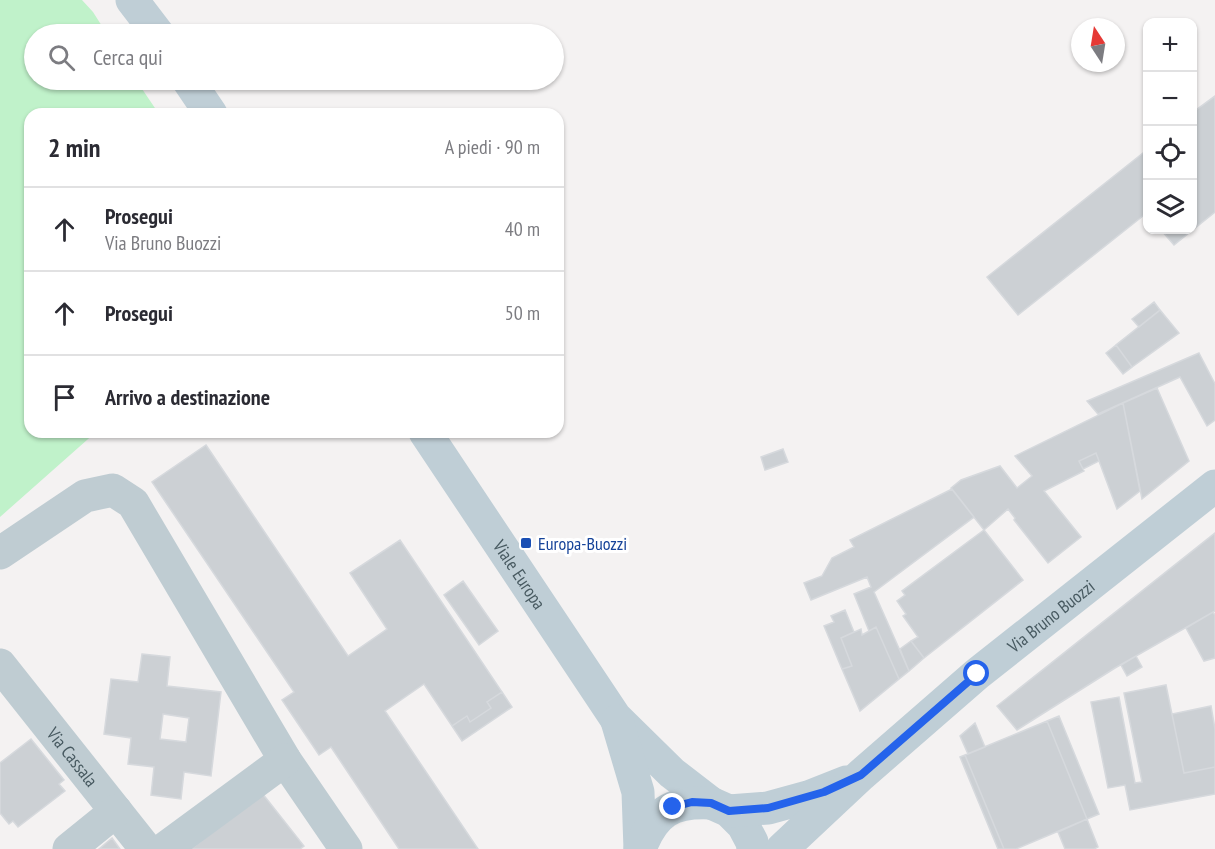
<!DOCTYPE html>
<html lang="it">
<meta charset="utf-8">
<style>
:root{--surface:#fff;--page:#f2f2f3;--text:#2b2b33;--muted:#7c7c81;--line:#e1e1e2}
body{margin:0;font-family:"PT Sans Narrow",sans-serif;background:var(--page);color:var(--text)}
.controls{position:absolute;right:18px;top:18px;display:grid;overflow:hidden;border-radius:12px;box-shadow:0 2px 4px #0004}
.controls button{width:54px;height:54px;display:grid;place-items:center;padding:0;border:0;border-bottom:2px solid var(--line);background:var(--surface);color:var(--text);font:30px sans-serif}
.compass{position:absolute;left:1071px;top:18px;width:54px;height:54px;border-radius:50%;background:var(--surface);box-shadow:0 2px 4px #0004;rotate:348deg}
.stop{position:absolute;width:18px;height:18px;margin:-14px;border:4px solid #2563eb;border-radius:50%;background:#fff}
.stop.end{background:#2563eb;border-color:#fff;box-shadow:0 2px 6px #0008}
.list{margin:0;padding:0;list-style:none}
h2{display:flex;justify-content:space-between;align-items:center;height:78px;margin:0;padding:0 24px;font-size:26px}
h2 small{font-size:20px;font-weight:400;color:var(--muted)}
.list li{display:grid;grid-template-columns:39px 1fr auto;gap:18px;align-items:center;box-sizing:border-box;height:84px;padding:0 24px;border-top:2px solid var(--line)}
.list b{display:block;font-size:22px;white-space:nowrap}
.list p{margin:0;font-size:20px;white-space:nowrap;color:var(--muted)}
.list em{font-size:20px;font-style:normal;color:var(--muted)}
.icon{flex:none;width:33px;height:33px;fill:none;stroke:currentColor;stroke-width:2;stroke-linecap:round;stroke-linejoin:round}
.map{position:relative;flex:none;width:1215px;height:849px;overflow:hidden}
.search{position:absolute;background:var(--surface);box-shadow:0 2px 4px #0004;left:24px;top:24px;width:540px;height:66px;display:flex;align-items:center;gap:15px;box-sizing:border-box;padding:0 21px;border-radius:33px;color:var(--muted);font-size:22px}
.panel{position:absolute;background:var(--surface);box-shadow:0 2px 4px #0004;left:24px;top:108px;width:540px;height:330px;border-radius:18px}
.map>svg:first-child{display:block}
.green{fill:#c0f2ca}
.building{fill:#ccd0d4;stroke:#d6d9dd;stroke-width:1.5;fill-rule:evenodd}
.lines{fill:none;stroke-linecap:round;stroke-linejoin:round}
.minor{stroke:#bfccd2;stroke-width:33}
.secondary{stroke:#bfced6;stroke-width:33}
.route{stroke:#2563eb;stroke-width:8}
.transit-dot{fill:#1a4fb4;stroke:#fff;stroke-width:2}
.labels{text-anchor:middle;dominant-baseline:central;stroke-width:6;stroke-linejoin:round;paint-order:stroke}
.transit-label{font-size:18px;fill:#164399;stroke:#fff;text-anchor:start}
.street-label{font-size:18px;fill:#485a61;stroke:#fff}
</style>
<div class="map">
<svg width="1215" height="849" viewBox="0 0 1215 849">
<rect width="100%" height="100%" fill="#f4f2f2"/>
<path class="green" d="M 0,0 L 82,0 L 93,12 L 107,34 L 34,34 L 34,80 L 136,80 L 159,114 L 30,114 L 30,432 L 96,432 L 0,517 Z"/>
<path class="building" d="M 1215,96 L 1215,212 L 1174,245 L 1161,230 L 1192,230 L 1192,113 Z
M 1148,149 L 1148,212 L 1018,315 L 987,277 Z
M 1154,302 L 1160,310 L 1139,327 L 1132,319 Z
M 1160,310 L 1179,333 L 1132,367 L 1116,345 Z
M 1116,345 L 1132,367 L 1123,374 L 1106,353 Z
M 1199,353 L 1215,384 L 1215,420 L 1207,426 L 1180,377 L 1098,414 L 1087,401 Z
M 1157,388 L 1189,461 L 1142,499 L 1123,403 Z
M 1123,403 L 1140,491 L 1117,509 L 1096,453 L 1079,461 L 1084,471 L 1044,491 L 1081,537 L 1048,563 L 1014,520 L 1015,518 L 1008,509 L 984,530 L 951,488 L 961,480 L 1000,466 L 1017,488 L 1032,476 L 1015,456 Z
M 206,445 L 348,656 L 387,629 L 350,573 L 400,540 L 502,692 L 487,702 L 491,708 L 470,722 L 467,716 L 452,726 L 424,684 L 385,711 L 478,849 L 399,849 L 331,747 L 319,755 L 282,700 L 294,692 L 152,482 Z
M 783,449 L 788,462 L 765,470 L 761,457 Z
M 1096,453 L 1099,461 L 1083,469 L 1079,461 Z
M 952,489 L 974,517 L 874,592 L 909,671 L 899,679 L 876,627 L 869,631 L 854,594 L 871,587 L 867,577 L 811,600 L 804,583 L 822,576 L 832,558 L 854,547 L 850,540 Z
M 984,530 L 1023,580 L 924,658 L 911,641 L 918,637 L 903,616 L 906,614 L 897,601 L 905,595 L 902,591 Z
M 1215,533 L 1215,611 L 1115,668 L 1017,730 L 997,706 Z
M 463,581 L 498,631 L 479,645 L 444,595 Z
M 845,610 L 854,632 L 841,638 L 852,666 L 842,669 L 824,626 L 834,622 L 831,616 Z
M 1213,612 L 1215,615 L 1215,658 L 1204,661 L 1186,628 Z
M 876,627 L 899,679 L 860,711 L 842,669 L 852,666 L 841,638 L 861,629 L 862,635 Z
M 911,641 L 924,658 L 909,671 L 900,649 Z
M 142,654 L 170,657 L 167,686 L 221,692 L 211,776 L 184,772 L 181,799 L 151,795 L 154,767 L 128,764 L 131,738 L 104,734 L 111,679 L 138,682 ZM 163,714 L 189,718 L 186,742 L 160,739 Z
M 1136,656 L 1142,667 L 1127,676 L 1121,665 Z
M 1166,685 L 1184,773 L 1215,767 L 1215,794 L 1130,810 L 1125,785 L 1108,788 L 1091,702 L 1119,697 L 1135,783 L 1142,782 L 1124,693 Z
M 502,692 L 512,707 L 462,741 L 452,726 L 467,716 L 470,722 L 491,708 L 487,702 Z
M 1211,706 L 1215,729 L 1215,767 L 1184,773 L 1172,714 Z
M 1059,716 L 1099,814 L 1087,819 L 1047,721 Z
M 1047,721 L 1087,819 L 1016,849 L 1004,849 L 965,755 Z
M 975,723 L 985,747 L 968,754 L 960,736 Z
M 31,739 L 64,780 L 59,784 L 65,791 L 18,827 L 13,821 L 9,824 L 0,813 L 0,763 Z
M 965,755 L 1004,849 L 998,849 L 960,757 Z
M 262,793 L 304,846 L 300,849 L 191,849 Z
M 1087,819 L 1098,847 L 1094,849 L 1065,849 L 1058,832 Z
M 112,838 L 120,849 L 99,849 Z"/>
<g class="lines">
<g class="minor">
<path d="M 0,553 L 85,496 L 113,490 L 133,503 L 285,760 L 346,849"/>
<path id="s1" d="M 0,665 L 146,849"/>
<path d="M 69,849 L 116,811"/>
<path d="M 164,849 L 285,760"/>
</g>
<g class="secondary">
<path d="M 132,0 L 158,34"/>
<path d="M 188,80 L 211,114"/>
<path id="s2" d="M 425,432 L 615,717 L 672,773 L 711,803 L 729,811 L 743,825 L 752,842 L 753,849"/>
<path d="M 617,721 L 638,792 L 640,849"/>
<path d="M 729,811 L 768,808 L 808,797 L 846,782"/>
<path d="M 640,849 C 654,812 672,801 711,803"/>
<path id="s3" d="M 782,849 L 861,775 L 977,674 L 1215,486"/>
</g>
</g>
<g class="lines">
<path class="route" d="M 673,807 L 692,802 L 711,803 L 729,811 L 768,808 L 824,792 L 861,775 L 977,674"/>
</g>
<rect class="transit-dot" x="520" y="537" width="12" height="12" rx="3"/>
<g class="labels">
<g class="transit-label">
<text x="538" y="543">Europa-Buozzi</text>
</g>
<g class="street-label">
<text stroke="none"><textPath href="#s2" startOffset="171">Viale Europa</textPath></text>
<text stroke="none"><textPath href="#s3" startOffset="356">Via Bruno Buozzi</textPath></text>
<text stroke="none"><textPath href="#s1" startOffset="117">Via Cassala</textPath></text>
</g>
</g>
</svg>
<div class="controls">
<button>+</button>
<button>−</button>
<button><svg class="icon" aria-label="locate" viewBox="0 0 24 24"><circle cx="12" cy="12" r="6"/><path d="M12 2v4M12 18v4M2 12h4M18 12h4"/></svg></button>
<button><svg class="icon" aria-label="layers" viewBox="0 0 24 24"><path d="M12 4l9 5-9 5-9-5zM3 14l9 5 9-5"/></svg></button>
</div>
<svg class="compass" viewBox="-18 -18 36 36"><path d="M0-13l5 13h-10z" fill="#e53935"/><path d="M0 13l5-13h-10z" fill="#7c7c81"/></svg>
<div class="stop" style="left:977px;top:674px"></div>
<div class="stop end" style="left:673px;top:807px"></div>
<div class="search"><svg class="icon" aria-label="search" viewBox="0 0 24 24"><circle cx="10" cy="10" r="6"/><path d="M15 15l6 6"/></svg>Cerca qui</div>
<section class="panel">
<h2>2 min<small>A piedi · 90 m</small></h2>
<ul class="list">
<li><svg class="icon" aria-label="ahead" viewBox="0 0 24 24"><path d="M12 20V5M6 11l6-6 6 6"/></svg><div><b>Prosegui</b><p>Via Bruno Buozzi</p></div><em>40 m</em></li>
<li><svg class="icon" aria-label="ahead" viewBox="0 0 24 24"><path d="M12 20V5M6 11l6-6 6 6"/></svg><div><b>Prosegui</b></div><em>50 m</em></li>
<li><svg class="icon" aria-label="arrive" viewBox="0 0 24 24"><path d="M6 21V4h12l-3 4 3 4H6"/></svg><div><b>Arrivo a destinazione</b></div></li>
</ul>
</section>
</div>
